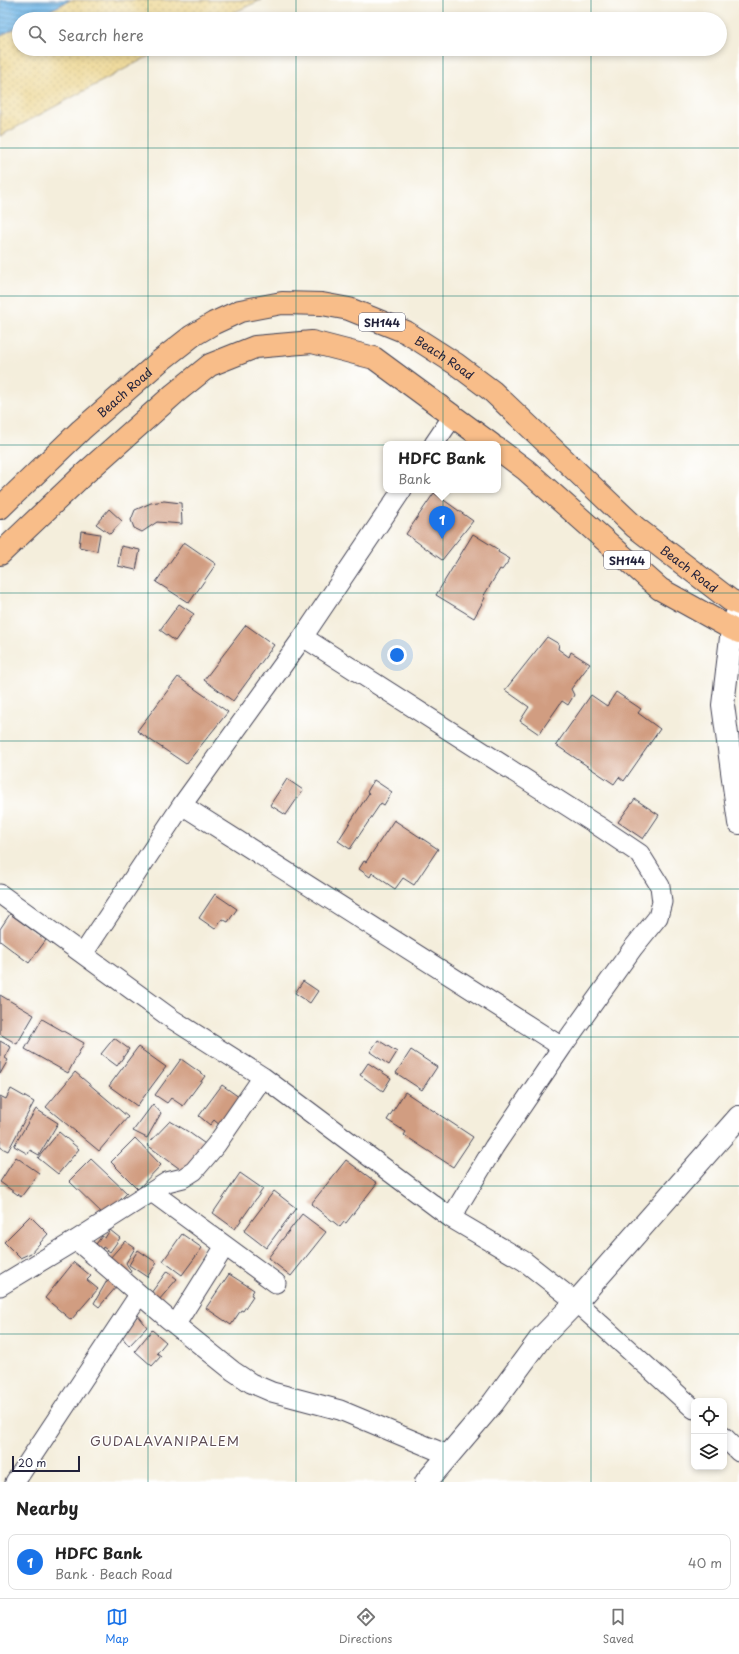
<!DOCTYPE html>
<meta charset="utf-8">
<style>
:root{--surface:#fff;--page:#f6f6f6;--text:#222;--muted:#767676;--line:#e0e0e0;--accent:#1a73e8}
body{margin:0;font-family:"Playpen Sans",sans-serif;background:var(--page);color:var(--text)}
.controls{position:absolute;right:12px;bottom:12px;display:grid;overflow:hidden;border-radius:8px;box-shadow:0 2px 6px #0003}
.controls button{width:36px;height:36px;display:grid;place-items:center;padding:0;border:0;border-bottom:1px solid var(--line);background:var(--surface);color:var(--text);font:20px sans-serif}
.scale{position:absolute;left:12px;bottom:10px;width:68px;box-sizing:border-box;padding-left:4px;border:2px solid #22223b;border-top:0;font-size:11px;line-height:14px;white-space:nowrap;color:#22223b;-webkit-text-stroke:3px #fff;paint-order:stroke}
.you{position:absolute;left:397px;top:655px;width:14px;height:14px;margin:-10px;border:3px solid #fff;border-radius:50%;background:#1a73e8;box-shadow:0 0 0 6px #1a73e833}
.badge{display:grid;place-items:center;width:26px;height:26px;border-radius:50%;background:var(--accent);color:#fff;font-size:13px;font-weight:700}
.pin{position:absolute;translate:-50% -33px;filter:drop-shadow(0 1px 2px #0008)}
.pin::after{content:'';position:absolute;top:21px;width:14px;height:12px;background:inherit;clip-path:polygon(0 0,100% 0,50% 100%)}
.popup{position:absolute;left:383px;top:441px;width:118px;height:52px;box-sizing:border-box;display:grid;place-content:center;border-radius:8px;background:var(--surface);filter:drop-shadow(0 1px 3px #0005);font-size:13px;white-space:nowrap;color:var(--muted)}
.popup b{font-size:15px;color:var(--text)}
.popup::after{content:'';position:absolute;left:50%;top:100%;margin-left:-8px;border:8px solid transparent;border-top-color:var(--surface)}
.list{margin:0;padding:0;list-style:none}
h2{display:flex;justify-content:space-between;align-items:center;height:52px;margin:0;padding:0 16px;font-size:17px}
h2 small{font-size:13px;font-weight:400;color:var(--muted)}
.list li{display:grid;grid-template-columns:26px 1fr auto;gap:12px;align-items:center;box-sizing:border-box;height:56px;margin:0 8px 8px;padding:0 8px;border:1px solid var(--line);border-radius:8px}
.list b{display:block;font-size:15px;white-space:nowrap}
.list p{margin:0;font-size:13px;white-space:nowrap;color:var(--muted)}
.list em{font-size:13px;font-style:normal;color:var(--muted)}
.icon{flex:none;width:22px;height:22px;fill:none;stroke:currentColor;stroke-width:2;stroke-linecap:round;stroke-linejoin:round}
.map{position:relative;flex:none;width:739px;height:1482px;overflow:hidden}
.search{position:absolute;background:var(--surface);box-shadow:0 2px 6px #0003;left:12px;right:12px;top:12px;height:44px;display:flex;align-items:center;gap:10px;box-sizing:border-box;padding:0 14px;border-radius:22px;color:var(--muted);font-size:15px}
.sheet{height:116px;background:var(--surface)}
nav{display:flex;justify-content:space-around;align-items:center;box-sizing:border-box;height:56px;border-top:1px solid var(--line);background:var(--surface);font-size:11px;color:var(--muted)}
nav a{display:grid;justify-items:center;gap:2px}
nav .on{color:var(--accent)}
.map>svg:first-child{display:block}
.sand{fill:url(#sand-dots);stroke:#887e6c}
.water{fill:url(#water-rules);stroke:#486c90}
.building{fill:#d19d81}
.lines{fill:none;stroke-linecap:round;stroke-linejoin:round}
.minor-casing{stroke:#424153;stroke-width:21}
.tertiary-casing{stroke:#424153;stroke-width:24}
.primary-casing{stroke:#424153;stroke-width:24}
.minor{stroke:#fff;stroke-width:19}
.tertiary{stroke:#fff;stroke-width:22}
.primary{stroke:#f8bd89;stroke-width:22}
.grid{fill:none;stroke:#0f766e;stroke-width:1;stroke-opacity:0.55}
.labels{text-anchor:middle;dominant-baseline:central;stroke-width:3;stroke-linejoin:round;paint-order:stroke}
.shield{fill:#fff;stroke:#646476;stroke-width:1}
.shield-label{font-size:11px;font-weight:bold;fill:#22223b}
.street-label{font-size:12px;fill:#22223b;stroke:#fff}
.neighbourhood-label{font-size:13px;letter-spacing:1px;fill:#5f4d54;stroke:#fff}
</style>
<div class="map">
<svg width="739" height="1482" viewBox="0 0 739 1482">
<defs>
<pattern id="sand-dots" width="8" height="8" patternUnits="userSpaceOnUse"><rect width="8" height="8" fill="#eeda9e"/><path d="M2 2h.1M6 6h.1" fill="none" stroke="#ccbb89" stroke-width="1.8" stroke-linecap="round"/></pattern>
<pattern id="water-rules" width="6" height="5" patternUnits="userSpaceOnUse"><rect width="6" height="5" fill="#6fb6e6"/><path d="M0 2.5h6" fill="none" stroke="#5b94bc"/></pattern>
</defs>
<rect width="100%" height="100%" fill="#fff"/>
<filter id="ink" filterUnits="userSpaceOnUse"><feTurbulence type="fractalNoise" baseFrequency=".025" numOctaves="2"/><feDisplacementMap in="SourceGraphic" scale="8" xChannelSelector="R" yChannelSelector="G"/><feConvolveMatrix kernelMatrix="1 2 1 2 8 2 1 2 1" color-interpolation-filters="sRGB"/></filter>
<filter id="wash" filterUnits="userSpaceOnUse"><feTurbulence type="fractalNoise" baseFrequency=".012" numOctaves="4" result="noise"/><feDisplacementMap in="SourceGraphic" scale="16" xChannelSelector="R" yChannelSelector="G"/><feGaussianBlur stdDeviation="0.9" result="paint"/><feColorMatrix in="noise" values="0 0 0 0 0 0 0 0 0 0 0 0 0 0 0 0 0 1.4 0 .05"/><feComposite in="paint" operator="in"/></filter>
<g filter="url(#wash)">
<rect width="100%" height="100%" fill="#f4eedc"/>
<path class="sand" d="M 70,0 L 261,0 L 220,19 L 33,19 Z
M 19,26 L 19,49 L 162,49 L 0,136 L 0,36 Z"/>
<path class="water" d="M 0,0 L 70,0 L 33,19 L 19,19 L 19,26 L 0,36 Z"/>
<g id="blocks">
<path class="building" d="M 434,493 L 473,521 L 442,560 L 406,534 Z
M 164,501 L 181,503 L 182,524 L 157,522 L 142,532 L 134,528 L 131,520 L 135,510 L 151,503 Z
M 109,509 L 122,521 L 110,534 L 96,524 Z
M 81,531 L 100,534 L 97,551 L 79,547 Z
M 473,534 L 499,550 L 498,552 L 510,559 L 502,570 L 500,569 L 483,597 L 485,598 L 474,618 L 436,595 Z
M 184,542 L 216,564 L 189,603 L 156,582 Z
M 121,546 L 140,550 L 136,570 L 118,566 Z
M 179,604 L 194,614 L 175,641 L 160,630 Z
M 246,625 L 274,645 L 233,701 L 204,680 Z
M 547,637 L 559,644 L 558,649 L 569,657 L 571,652 L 590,664 L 571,689 L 574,695 L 568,705 L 562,701 L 539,734 L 520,721 L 529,707 L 505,690 Z
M 178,677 L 228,712 L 186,764 L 137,731 Z
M 616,692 L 641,709 L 638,713 L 660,729 L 624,781 L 619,777 L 614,784 L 556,745 L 591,695 L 607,706 Z
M 287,779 L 303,790 L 286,815 L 270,805 Z
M 374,780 L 392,792 L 384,805 L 381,803 L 350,849 L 338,841 L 369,793 L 367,792 Z
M 635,799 L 659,815 L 643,839 L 618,822 Z
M 394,820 L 438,849 L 414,885 L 403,878 L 395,889 L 372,873 L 370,877 L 359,869 L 364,861 L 366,862 Z
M 215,894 L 237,909 L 228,922 L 222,919 L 215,929 L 199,918 Z
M 10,914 L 46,940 L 29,963 L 0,941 L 0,929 Z
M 303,981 L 318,991 L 310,1003 L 295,993 Z
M 0,995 L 34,1015 L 17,1044 L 0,1034 Z
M 42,1019 L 84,1043 L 68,1073 L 25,1049 Z
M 114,1038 L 129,1049 L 117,1066 L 101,1054 Z
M 378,1040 L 397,1052 L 389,1065 L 370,1052 Z
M 0,1041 L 11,1047 L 5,1058 L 8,1060 L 0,1074 Z
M 138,1047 L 166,1067 L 137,1106 L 109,1086 Z
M 411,1050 L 437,1067 L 422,1090 L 396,1073 Z
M 181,1059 L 205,1076 L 183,1106 L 171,1098 L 167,1103 L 155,1095 Z
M 368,1063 L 391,1078 L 383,1091 L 360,1075 Z
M 75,1072 L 128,1117 L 99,1151 L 46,1107 Z
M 222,1085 L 243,1100 L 222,1127 L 214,1120 L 210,1125 L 199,1116 Z
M 11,1089 L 34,1102 L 8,1151 L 0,1147 L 0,1096 L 6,1099 Z
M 405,1092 L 473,1137 L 453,1167 L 404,1135 L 406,1132 L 387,1120 Z
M 153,1104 L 161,1113 L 147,1138 L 133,1131 Z
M 36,1109 L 58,1123 L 39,1155 L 30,1150 L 28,1154 L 14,1146 Z
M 170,1121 L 187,1131 L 208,1146 L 187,1174 L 147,1145 Z
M 59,1132 L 79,1149 L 58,1174 L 38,1158 Z
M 135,1138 L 161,1165 L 138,1189 L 111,1162 Z
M 16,1157 L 39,1173 L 21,1197 L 0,1182 Z
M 91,1159 L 127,1193 L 105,1216 L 69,1181 Z
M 346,1160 L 377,1183 L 346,1223 L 344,1222 L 340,1227 L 311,1204 Z
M 240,1173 L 263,1189 L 235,1229 L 213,1213 Z
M 274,1191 L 296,1208 L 266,1248 L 244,1231 Z
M 302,1214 L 326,1232 L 291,1276 L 268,1258 Z
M 30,1216 L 48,1234 L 31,1253 L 20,1258 L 4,1242 Z
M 110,1230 L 120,1238 L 110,1252 L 103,1247 L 101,1251 L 94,1247 L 102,1236 L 105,1238 Z
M 182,1234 L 202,1248 L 182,1275 L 163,1261 Z
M 125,1241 L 135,1248 L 126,1263 L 131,1271 L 129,1274 L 109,1259 Z
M 138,1250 L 157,1263 L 147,1277 L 129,1265 Z
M 74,1262 L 91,1276 L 87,1280 L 98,1289 L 71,1320 L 45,1298 Z
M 167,1271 L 177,1279 L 159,1300 L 151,1293 Z
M 229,1274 L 254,1290 L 251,1295 L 253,1296 L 243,1311 L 241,1310 L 231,1325 L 206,1308 Z
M 108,1279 L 117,1286 L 99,1307 L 94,1303 Z
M 138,1315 L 147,1327 L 129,1346 L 122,1337 Z
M 152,1330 L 166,1342 L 157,1353 L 161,1356 L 152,1366 L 135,1351 Z"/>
</g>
</g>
<g filter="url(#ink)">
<use href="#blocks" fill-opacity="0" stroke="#424153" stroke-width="1"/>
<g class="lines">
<defs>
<path id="minor" d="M 434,444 L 453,416
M 303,637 L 597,825 L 640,854 L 660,886 L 662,902 L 658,917 L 633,948 L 562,1047
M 182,805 L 562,1047 L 494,1147 L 451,1218
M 0,894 L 172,1019 L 263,1077 L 451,1218 L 524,1261 L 576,1302 L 694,1409
M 83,954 L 182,805 L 303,637 L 402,490
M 152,1192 L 276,1283
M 76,1240 L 167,1318 L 233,1371 L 251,1383 L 272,1392 L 340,1410 L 448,1455
M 0,1286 L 76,1240 L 167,1182 L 183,1178 L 194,1171 L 216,1145 L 263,1077
M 176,1324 L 225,1246
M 724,1437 L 739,1452
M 15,1482 L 139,1295"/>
<path id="tertiary" d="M 739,607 L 732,629 L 723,705 L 739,823
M 426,1482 L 493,1403 L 540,1339 L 576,1302 L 739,1117"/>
<g id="primary">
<path d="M 498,449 L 526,470 L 660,589 L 732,629 L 739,632"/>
<path id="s1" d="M 0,508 L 81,430 L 160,361 L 192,336 L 214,323 L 240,311 L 282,303 L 322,304 L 349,309 L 406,332 L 456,364 L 492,391 L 635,527 L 730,600 L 739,604"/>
<path d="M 0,554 L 82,476 L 174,394 L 210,365 L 255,347 L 312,342 L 374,358 L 491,444"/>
</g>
</defs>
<use href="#minor" class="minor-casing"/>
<use href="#tertiary" class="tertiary-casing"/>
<use href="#primary" class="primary-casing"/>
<use href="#minor" class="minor"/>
<use href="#tertiary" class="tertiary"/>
<use href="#primary" class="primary"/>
</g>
</g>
<path class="grid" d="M 148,0 L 148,19M 296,0 L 296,19M 443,0 L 443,19M 591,0 L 591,19M 148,49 L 148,1482M 296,49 L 296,1482M 443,49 L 443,1482M 591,49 L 591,1482M 0,148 L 739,148M 0,296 L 739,296M 0,445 L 739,445M 0,593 L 739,593M 0,741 L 739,741M 0,889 L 739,889M 0,1037 L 739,1037M 0,1186 L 739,1186M 0,1334 L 739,1334"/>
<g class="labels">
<g class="shield">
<rect x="359" y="313" width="46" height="18" rx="3"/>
<rect x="604" y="551" width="46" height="18" rx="3"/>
</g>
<g class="shield-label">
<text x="382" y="322">SH144</text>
<text x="627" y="560">SH144</text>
</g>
<g class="street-label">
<text stroke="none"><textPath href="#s1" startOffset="530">Beach Road</textPath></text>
<text stroke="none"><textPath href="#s1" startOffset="170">Beach Road</textPath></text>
<text stroke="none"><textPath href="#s1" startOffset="854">Beach Road</textPath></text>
</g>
<g class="neighbourhood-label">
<text x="165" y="1440">GUDALAVANIPALEM</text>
</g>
</g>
</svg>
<div class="controls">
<button><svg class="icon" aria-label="locate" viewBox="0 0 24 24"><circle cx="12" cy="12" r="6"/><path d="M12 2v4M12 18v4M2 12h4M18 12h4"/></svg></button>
<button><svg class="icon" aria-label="layers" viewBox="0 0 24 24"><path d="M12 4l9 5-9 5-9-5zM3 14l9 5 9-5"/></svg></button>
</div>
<div class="scale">20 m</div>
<div class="you"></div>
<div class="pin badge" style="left:442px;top:539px">1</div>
<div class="popup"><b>HDFC Bank</b>Bank</div>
<div class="search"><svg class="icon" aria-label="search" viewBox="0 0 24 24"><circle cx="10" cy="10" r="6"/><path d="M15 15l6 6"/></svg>Search here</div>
</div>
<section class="sheet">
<h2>Nearby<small></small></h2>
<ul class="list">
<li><span class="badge">1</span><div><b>HDFC Bank</b><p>Bank · Beach Road</p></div><em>40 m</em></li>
</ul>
</section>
<nav>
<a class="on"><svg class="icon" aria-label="map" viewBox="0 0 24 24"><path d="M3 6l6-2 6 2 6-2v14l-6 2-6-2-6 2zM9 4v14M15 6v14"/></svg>Map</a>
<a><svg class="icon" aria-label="directions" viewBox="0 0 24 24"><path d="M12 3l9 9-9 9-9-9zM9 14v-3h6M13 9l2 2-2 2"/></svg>Directions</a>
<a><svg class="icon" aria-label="saved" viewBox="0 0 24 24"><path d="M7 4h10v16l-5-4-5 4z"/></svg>Saved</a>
</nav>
